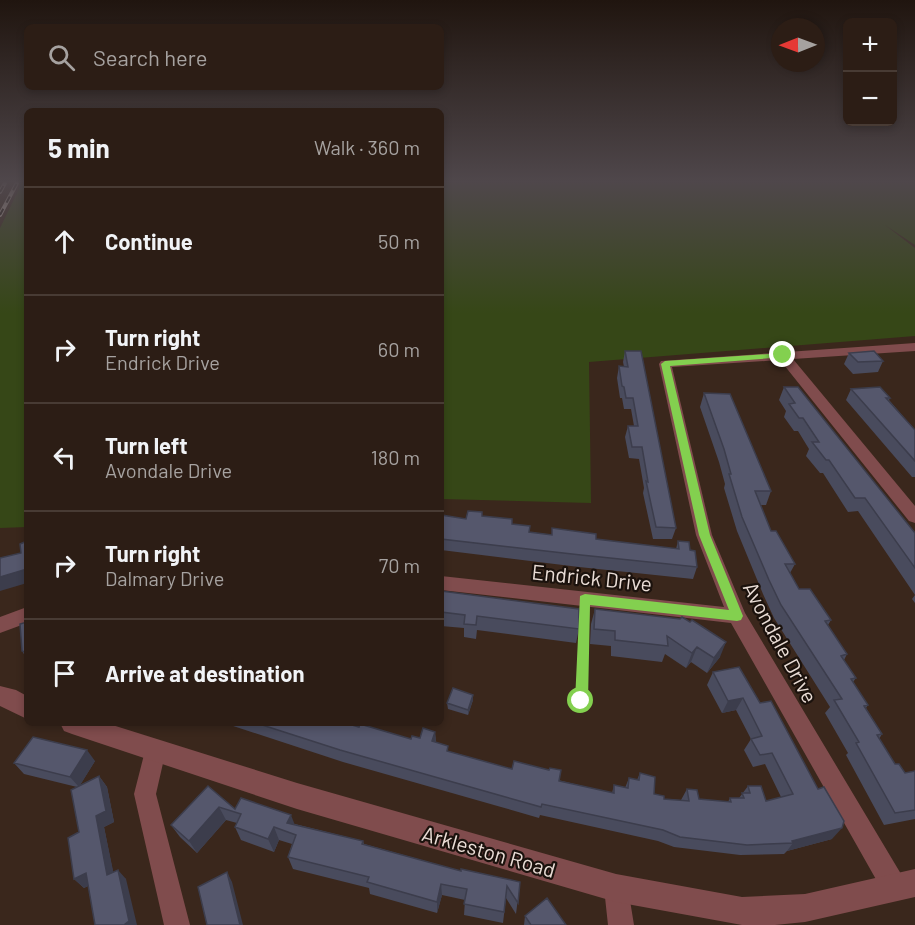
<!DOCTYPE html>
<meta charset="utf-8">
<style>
:root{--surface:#2c1d15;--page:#34261e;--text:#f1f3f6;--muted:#a6a2a0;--line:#483b34}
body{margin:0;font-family:Barlow,sans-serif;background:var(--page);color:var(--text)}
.controls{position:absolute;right:18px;top:18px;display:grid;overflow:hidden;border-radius:9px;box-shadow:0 3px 9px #0003}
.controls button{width:54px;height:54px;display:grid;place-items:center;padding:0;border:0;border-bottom:2px solid var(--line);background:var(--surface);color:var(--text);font:30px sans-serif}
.compass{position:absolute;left:771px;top:18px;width:54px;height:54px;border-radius:50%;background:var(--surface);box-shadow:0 3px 9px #0003;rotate:269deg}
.stop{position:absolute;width:18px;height:18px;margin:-14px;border:4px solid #83d04f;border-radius:50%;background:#fff}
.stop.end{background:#83d04f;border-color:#fff;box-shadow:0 2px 6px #0008}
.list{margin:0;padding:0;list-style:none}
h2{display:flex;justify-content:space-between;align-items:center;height:78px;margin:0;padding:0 24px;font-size:26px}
h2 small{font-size:20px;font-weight:400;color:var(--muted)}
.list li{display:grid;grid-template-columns:39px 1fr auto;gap:18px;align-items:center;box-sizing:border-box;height:108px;padding:0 24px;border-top:2px solid var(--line)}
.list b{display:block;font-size:22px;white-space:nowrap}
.list p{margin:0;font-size:20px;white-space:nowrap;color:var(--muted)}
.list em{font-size:20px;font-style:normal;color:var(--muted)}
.icon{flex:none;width:33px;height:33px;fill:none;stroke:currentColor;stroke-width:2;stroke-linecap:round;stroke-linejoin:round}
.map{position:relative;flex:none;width:915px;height:925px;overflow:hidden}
.search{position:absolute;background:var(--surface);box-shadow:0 3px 9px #0003;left:24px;top:24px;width:420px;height:66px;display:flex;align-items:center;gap:15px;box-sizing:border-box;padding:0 21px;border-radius:9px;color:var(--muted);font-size:22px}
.panel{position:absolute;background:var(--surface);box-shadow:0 3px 9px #0003;left:24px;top:108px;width:420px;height:618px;border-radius:9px}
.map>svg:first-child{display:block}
.green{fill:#364717}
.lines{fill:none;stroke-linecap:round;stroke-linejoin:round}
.service{fill:#804c4d;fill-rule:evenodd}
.minor{fill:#804c4d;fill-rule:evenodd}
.tertiary{fill:#804c4d;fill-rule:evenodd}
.rail-casing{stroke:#d1c3bb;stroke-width:4}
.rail{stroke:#1b120d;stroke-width:2;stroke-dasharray:7;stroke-linecap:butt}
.wall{fill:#494b5d}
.shaded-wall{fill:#3c3d4c}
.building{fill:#55576c;stroke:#3c3d4c;stroke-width:1.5}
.route{fill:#83d04f}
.labels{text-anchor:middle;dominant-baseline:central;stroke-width:4.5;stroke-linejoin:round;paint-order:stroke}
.near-street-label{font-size:21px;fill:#eaddd6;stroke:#1b120d}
</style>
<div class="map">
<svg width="915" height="925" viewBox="0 0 915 925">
<rect width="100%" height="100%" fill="#3a271c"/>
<path class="green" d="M 22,183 L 27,183 L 27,527 L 0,528 L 0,228 Z
M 441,183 L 915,183 L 915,245 L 885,225 L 915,248 L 915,336 L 589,362 L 591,503 L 441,499 Z"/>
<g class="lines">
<path class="service" d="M 585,595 L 588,596 L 590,599 L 586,701 L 585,704 L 581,706 L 577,704 L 576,701 L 580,599 L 582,596 Z"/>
<path class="minor" d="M 915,343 L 915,351 L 793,359 L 915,506 L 915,523 L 909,521 L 780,360 L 672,367 L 712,535 L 745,613 L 904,879 L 907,888 L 904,897 L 895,900 L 886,897 L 731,623 L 441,590 L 441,576 L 724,607 L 696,535 L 659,364 L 661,361 Z
M 27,607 L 27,623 L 0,633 L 0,617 Z
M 155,739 L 163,743 L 166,750 L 156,794 L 190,925 L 164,925 L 134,794 L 147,743 Z
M 616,876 L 625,879 L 628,888 L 634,925 L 608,925 L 604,888 L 607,879 Z"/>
<path class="tertiary" d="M 0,686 L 16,690 L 27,696 L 27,719 L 0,706 Z
M 60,723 L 106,723 L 297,783 L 616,874 L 742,897 L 805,894 L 915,869 L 915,897 L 805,922 L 775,925 L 742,925 L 616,902 L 297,809 L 72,734 L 64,731 Z"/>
<defs>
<path id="rail" d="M 0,192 L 5,183
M 0,215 L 17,183"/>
</defs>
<use href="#rail" class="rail-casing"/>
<use href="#rail" class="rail"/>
</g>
<path class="wall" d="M 625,351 L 676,528 L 672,539 L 653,539 L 643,493 L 644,488 L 639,459 L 629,458 L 625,437 L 628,426 L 634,426 L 631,409 L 624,409 L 622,398 L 620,398 L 617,378 L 619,366 L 624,367 L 623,362 Z
M 849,353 L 883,361 L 878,372 L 853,374 L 844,364 Z
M 784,387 L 915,533 L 915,603 L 912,599 L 915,595 L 858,511 L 848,512 L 823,473 L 820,473 L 806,456 L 809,449 L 798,431 L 794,431 L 784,417 L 786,411 L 779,400 Z
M 851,389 L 890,398 L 889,400 L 915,430 L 915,477 L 912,477 L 846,400 Z
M 704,393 L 771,491 L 766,505 L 760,505 L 771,531 L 795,564 L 790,573 L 799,589 L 831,620 L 828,625 L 847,654 L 844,660 L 856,678 L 853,682 L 868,705 L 866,708 L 882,734 L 879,739 L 895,764 L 905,773 L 915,771 L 915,819 L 884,825 L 846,755 L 848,753 L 825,713 L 830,707 L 774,618 L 763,594 L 737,531 L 724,488 L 725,484 L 719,462 L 700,407 Z
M 482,512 L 482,516 L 512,524 L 529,532 L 676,549 L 678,541 L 690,550 L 697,567 L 693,579 L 579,567 L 441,550 L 441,515 L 466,519 Z
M 441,591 L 579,629 L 576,643 L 477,630 L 476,639 L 464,637 L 464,628 L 441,626 Z
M 595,609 L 690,622 L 720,657 L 707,673 L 691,662 L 686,668 L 665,654 L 662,662 L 611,656 L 611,646 L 590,644 L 591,624 Z
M 27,622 L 27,659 L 22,651 Z
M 739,667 L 832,839 L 787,851 L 784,854 L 740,855 L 674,847 L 658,841 L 540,815 L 539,818 L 501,807 L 343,762 L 224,723 L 345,723 L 411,739 L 420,738 L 435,732 L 436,742 L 448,751 L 512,769 L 612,793 L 614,785 L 625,788 L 629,778 L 637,780 L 640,773 L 654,794 L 664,799 L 681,800 L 687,789 L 699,799 L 728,802 L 730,798 L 739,798 L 748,786 L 766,801 L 781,797 L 765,764 L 753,767 L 744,750 L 751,739 L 736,710 L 722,713 L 707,685 L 713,672 Z
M 473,700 L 468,715 L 448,709 L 447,703 Z
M 95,761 L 80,785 L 99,776 L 107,787 L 114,822 L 104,827 L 113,872 L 126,879 L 88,886 L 84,888 L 74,879 L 79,832 L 77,787 L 24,774 L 14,763 Z
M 208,786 L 235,809 L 363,841 L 364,844 L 461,871 L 520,882 L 516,914 L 506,898 L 503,923 L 464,915 L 465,900 L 442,895 L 437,913 L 370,894 L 369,888 L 293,869 L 288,857 L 292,844 L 279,840 L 274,852 L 241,840 L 235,827 L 237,823 L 226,820 L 197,853 L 180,837 L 171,825 Z
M 525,916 L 566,925 L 524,925 Z"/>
<path class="shaded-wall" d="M 27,569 L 27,583 L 0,591 L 0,577 Z
M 726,642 L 720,657 L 707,673 L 714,658 Z
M 697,647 L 691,662 L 686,668 L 692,653 Z
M 473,695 L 473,700 L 468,715 L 468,710 Z
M 743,698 L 736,710 L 722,713 L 728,701 Z
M 435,732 L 436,743 L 432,741 Z
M 87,750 L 95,761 L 79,787 L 70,777 Z
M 99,776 L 107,787 L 114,822 L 104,827 L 116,885 L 107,875 L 96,816 Z
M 219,807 L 226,820 L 197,853 L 189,841 Z
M 291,815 L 296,828 L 287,823 Z
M 274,827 L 279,840 L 274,852 L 268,839 Z
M 842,828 L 832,839 L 787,851 L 793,843 L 792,841 Z
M 118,870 L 126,879 L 137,925 L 125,925 Z
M 227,872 L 232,882 L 243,925 L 240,925 Z
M 86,873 L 95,882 L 84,888 L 74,879 Z
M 441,884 L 442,895 L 437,913 L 437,902 Z"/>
<path class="building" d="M 625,351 L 641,351 L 676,528 L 656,527 L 646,481 L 648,482 L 642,447 L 632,447 L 628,426 L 638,426 L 633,398 L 626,398 L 624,387 L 622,386 L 619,366 L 628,367 Z
M 874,351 L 883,361 L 858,362 L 849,353 Z
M 784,387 L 798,387 L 915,533 L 915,568 L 865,498 L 855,498 L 829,460 L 826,460 L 812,442 L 819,442 L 803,418 L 799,418 L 789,404 L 795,403 Z
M 880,387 L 890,398 L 886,398 L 915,430 L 915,461 L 851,389 Z
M 704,393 L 730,394 L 771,491 L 755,491 L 771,531 L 776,531 L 795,564 L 785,564 L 799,589 L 810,589 L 831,620 L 825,621 L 847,654 L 841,656 L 856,678 L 851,679 L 868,705 L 864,706 L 882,734 L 877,735 L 895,764 L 899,764 L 905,773 L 915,771 L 915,810 L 895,813 L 856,743 L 859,742 L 834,700 L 842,699 L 781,605 L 769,580 L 742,517 L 729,474 L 731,474 L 724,449 Z
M 468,511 L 482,512 L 482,516 L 512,519 L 512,524 L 530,526 L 529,532 L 552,535 L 552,528 L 596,534 L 596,539 L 679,549 L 678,541 L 689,542 L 690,550 L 695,551 L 697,567 L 581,555 L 441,539 L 441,515 L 466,519 Z
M 27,541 L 27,569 L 0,577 L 0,558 L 21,553 L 20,544 Z
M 441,591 L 579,609 L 579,629 L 477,616 L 476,625 L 464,624 L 465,615 L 441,612 Z
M 595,609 L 680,619 L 682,617 L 690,622 L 692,620 L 726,642 L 714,658 L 697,647 L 692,653 L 667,636 L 668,646 L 615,640 L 615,631 L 594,629 Z
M 27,622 L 27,653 L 22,651 L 20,624 Z
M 739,667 L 760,703 L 771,701 L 818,789 L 824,787 L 844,821 L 842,828 L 792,841 L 793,843 L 747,845 L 680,837 L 663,830 L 542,804 L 541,807 L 502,796 L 340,750 L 256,723 L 345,723 L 359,727 L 360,724 L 411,739 L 412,736 L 420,738 L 423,728 L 435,732 L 432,741 L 448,746 L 447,751 L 512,769 L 514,761 L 549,770 L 550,768 L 561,770 L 559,781 L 614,793 L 614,785 L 628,788 L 629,778 L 639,780 L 640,773 L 655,777 L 654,794 L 664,796 L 664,799 L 689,801 L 687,789 L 697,790 L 699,799 L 731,802 L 730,798 L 744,798 L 742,793 L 750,793 L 748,786 L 761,786 L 766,801 L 793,794 L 772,753 L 760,755 L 751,739 L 762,736 L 743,698 L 728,701 L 713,672 Z
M 453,688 L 473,695 L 468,710 L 447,703 Z
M 33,737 L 87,750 L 70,777 L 14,763 Z
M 99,776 L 106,811 L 96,816 L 107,875 L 118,870 L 129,921 L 125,924 L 125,925 L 95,925 L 86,873 L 74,879 L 68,838 L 79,832 L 71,790 Z
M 208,786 L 235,809 L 241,798 L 291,815 L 287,823 L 363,841 L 362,844 L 461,871 L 461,869 L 520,882 L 518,903 L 507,886 L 504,912 L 464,904 L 467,889 L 441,884 L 437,902 L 367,882 L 369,877 L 288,857 L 296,835 L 274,827 L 268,839 L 235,827 L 241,814 L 219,807 L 189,841 L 171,825 Z
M 227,872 L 240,925 L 207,925 L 198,887 Z
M 547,898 L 566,925 L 531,925 L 525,916 Z"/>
<linearGradient id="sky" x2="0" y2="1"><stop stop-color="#20150f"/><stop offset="0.58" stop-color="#4f474b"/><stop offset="1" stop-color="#4f474b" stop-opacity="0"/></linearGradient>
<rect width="915" height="313" fill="url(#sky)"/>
<path class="route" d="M 783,353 L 785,354 L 785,357 L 670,366 L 710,535 L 743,616 L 741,620 L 737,621 L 590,605 L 588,701 L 586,705 L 581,707 L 577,705 L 575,701 L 580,596 L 585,594 L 729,610 L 699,535 L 661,364 L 665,361 Z"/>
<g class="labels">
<g class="near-street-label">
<text transform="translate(592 577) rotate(6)">Endrick Drive</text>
<text transform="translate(781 642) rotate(62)">Avondale Drive</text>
<text transform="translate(489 851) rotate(16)">Arkleston Road</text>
</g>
</g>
</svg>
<div class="controls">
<button>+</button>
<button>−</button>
</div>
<svg class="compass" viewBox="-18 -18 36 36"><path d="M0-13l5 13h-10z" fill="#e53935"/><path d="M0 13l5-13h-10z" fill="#a6a2a0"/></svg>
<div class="stop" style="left:581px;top:701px"></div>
<div class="stop end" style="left:783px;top:355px"></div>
<div class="search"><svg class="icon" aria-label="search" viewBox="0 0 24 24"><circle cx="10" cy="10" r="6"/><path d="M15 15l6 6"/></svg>Search here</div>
<section class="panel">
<h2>5 min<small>Walk · 360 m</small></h2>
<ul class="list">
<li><svg class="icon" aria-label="ahead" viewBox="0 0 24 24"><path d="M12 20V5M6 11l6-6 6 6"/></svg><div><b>Continue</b></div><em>50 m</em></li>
<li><svg class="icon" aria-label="right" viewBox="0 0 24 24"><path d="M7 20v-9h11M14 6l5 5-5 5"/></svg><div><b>Turn right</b><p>Endrick Drive</p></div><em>60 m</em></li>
<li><svg class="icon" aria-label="left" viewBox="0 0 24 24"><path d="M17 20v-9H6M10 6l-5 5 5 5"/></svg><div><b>Turn left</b><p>Avondale Drive</p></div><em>180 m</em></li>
<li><svg class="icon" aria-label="right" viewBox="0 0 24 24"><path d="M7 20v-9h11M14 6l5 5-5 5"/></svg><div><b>Turn right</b><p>Dalmary Drive</p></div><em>70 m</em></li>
<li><svg class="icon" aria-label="arrive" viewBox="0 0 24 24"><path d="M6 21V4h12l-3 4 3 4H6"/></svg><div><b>Arrive at destination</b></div></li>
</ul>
</section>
</div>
